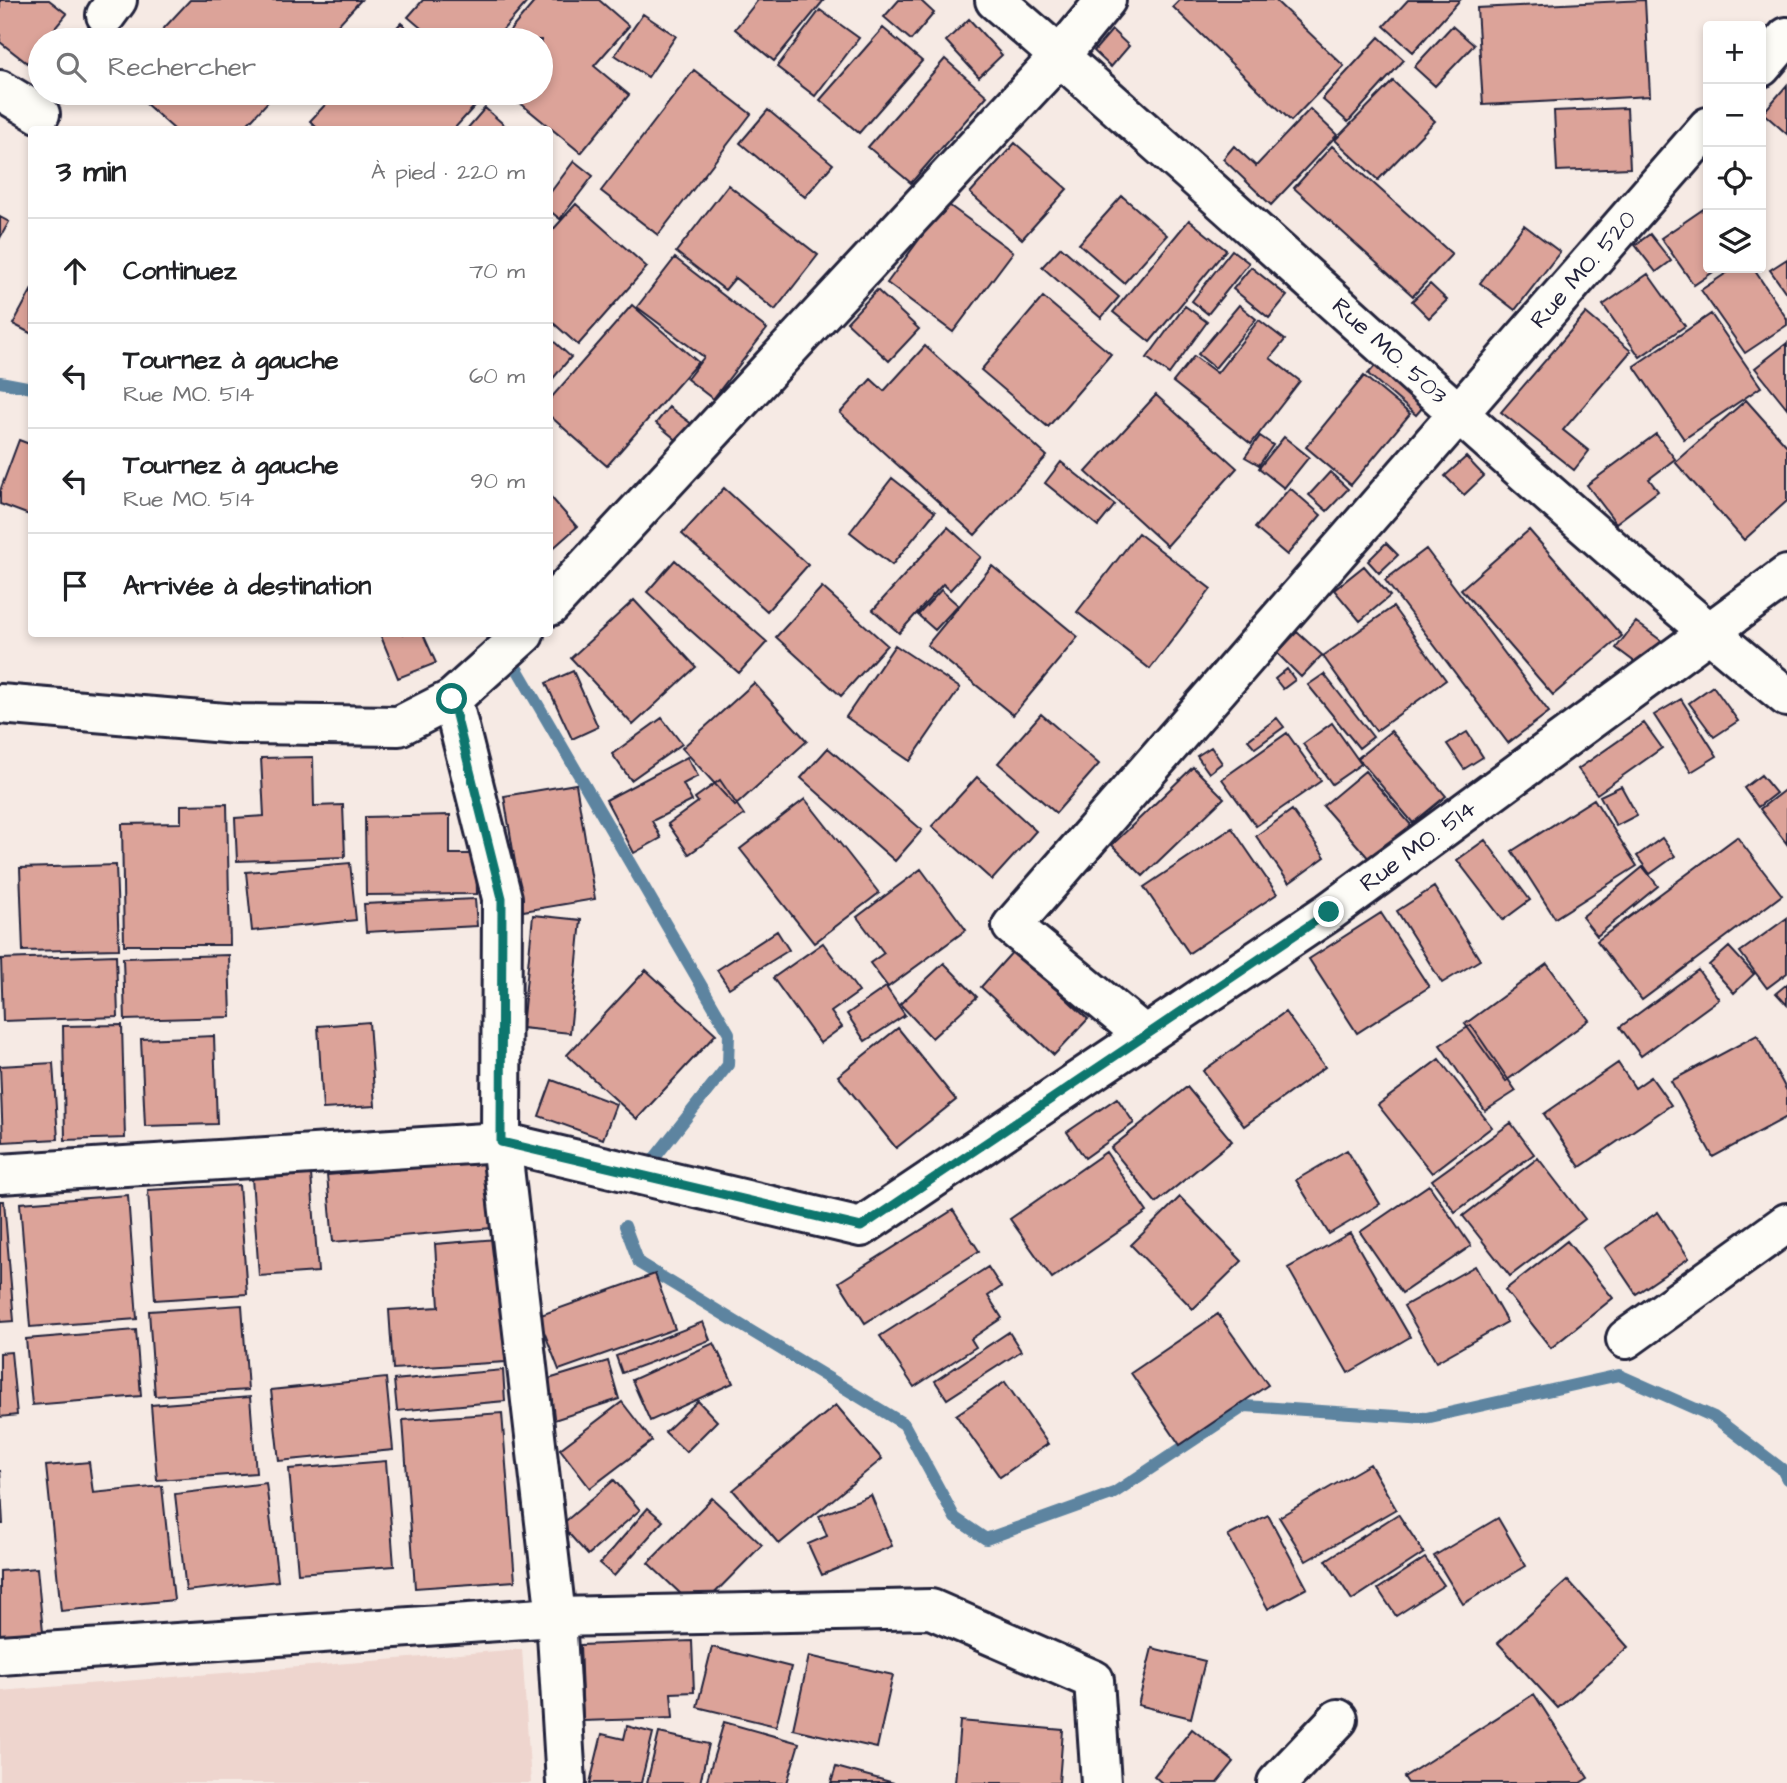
<!DOCTYPE html>
<html lang="fr">
<meta charset="utf-8">
<style>
:root{--surface:#fff;--page:#f6f6f6;--text:#202124;--muted:#757577;--line:#e0e0e0}
body{margin:0;font-family:"Architects Daughter",sans-serif;background:var(--page);color:var(--text)}
.controls{position:absolute;right:21px;top:21px;display:grid;overflow:hidden;border-radius:7px;box-shadow:0 4px 10px #0003}
.controls button{width:63px;height:63px;display:grid;place-items:center;padding:0;border:0;border-bottom:2px solid var(--line);background:var(--surface);color:var(--text);font:35px sans-serif}
.stop{position:absolute;width:21px;height:21px;margin:-16px;border:5px solid #0f766e;border-radius:50%;background:#fff}
.stop.end{background:#0f766e;border-color:#fff;box-shadow:0 2px 7px #0008}
.list{margin:0;padding:0;list-style:none}
h2{display:flex;justify-content:space-between;align-items:center;height:91px;margin:0;padding:0 28px;font-size:30px}
h2 small{font-size:23px;font-weight:400;color:var(--muted)}
.list li{display:grid;grid-template-columns:46px 1fr auto;gap:21px;align-items:center;box-sizing:border-box;height:105px;padding:0 28px;border-top:2px solid var(--line)}
.list b{display:block;font-size:26px;white-space:nowrap}
.list p{margin:0;font-size:23px;white-space:nowrap;color:var(--muted)}
.list em{font-size:23px;font-style:normal;color:var(--muted)}
.icon{flex:none;width:38px;height:38px;fill:none;stroke:currentColor;stroke-width:2;stroke-linecap:round;stroke-linejoin:round}
.map{position:relative;flex:none;width:1787px;height:1783px;overflow:hidden}
.search{position:absolute;background:var(--surface);box-shadow:0 4px 10px #0003;left:28px;top:28px;width:525px;height:77px;display:flex;align-items:center;gap:18px;box-sizing:border-box;padding:0 24px;border-radius:38px;color:var(--muted);font-size:26px}
.panel{position:absolute;background:var(--surface);box-shadow:0 4px 10px #0003;left:28px;top:126px;width:525px;height:511px;border-radius:7px}
.map>svg:first-child{display:block}
.built{fill:#eed5ce}
.lines{fill:none;stroke-linecap:round;stroke-linejoin:round}
.stream{stroke:#5d84a0;stroke-width:12}
.building{fill:#dca399;stroke:#22223b;stroke-width:2}
.minor-casing{stroke:#22223b;stroke-width:44}
.minor{stroke:#fdfcf7;stroke-width:38}
.route{stroke:#0f766e;stroke-width:9}
.labels{text-anchor:middle;dominant-baseline:central;stroke-width:5;stroke-linejoin:round;paint-order:stroke}
.street-label{font-size:24px;fill:#22223b;stroke:#fdfcf7}
</style>
<div class="map">
<svg width="1787" height="1783" viewBox="0 0 1787 1783">
<rect width="100%" height="100%" fill="#f6eae4"/>
<filter id="ink" filterUnits="userSpaceOnUse"><feTurbulence type="fractalNoise" baseFrequency=".0143" numOctaves="2"/><feDisplacementMap in="SourceGraphic" scale="14" xChannelSelector="R" yChannelSelector="G"/><feConvolveMatrix kernelMatrix="1 2 1 2 8 2 1 2 1" color-interpolation-filters="sRGB"/></filter>
<g filter="url(#ink)">
<path class="built" d="M 522,1649 L 531,1783 L 0,1783 L 0,1691 Z"/>
<g class="lines">
<path class="stream" d="M 0,382 L 32,388
M 509,655 L 729,1033 L 728,1065 L 653,1160
M 625,1226 L 639,1263 L 904,1424 L 955,1518 L 986,1539 L 1114,1493 L 1245,1406 L 1426,1418 L 1619,1375 L 1714,1417 L 1782,1469 L 1787,1479"/>
</g>
<path class="building" d="M 0,0 L 49,0 L 67,14 L 45,40 L 40,40 L 40,47 L 27,63 L 0,42 Z
M 190,0 L 361,0 L 324,40 L 153,40 Z
M 423,0 L 529,0 L 494,40 L 435,40 L 408,17 Z
M 536,0 L 599,0 L 629,26 L 594,66 L 629,95 L 581,153 L 508,93 L 541,93 L 541,40 L 502,40 Z
M 758,0 L 824,0 L 774,61 L 735,29 Z
M 899,0 L 920,0 L 934,13 L 911,40 L 884,17 Z
M 1180,0 L 1275,0 L 1344,66 L 1291,121 L 1173,7 Z
M 1408,0 L 1460,0 L 1413,52 L 1384,26 Z
M 1645,0 L 1650,96 L 1483,105 L 1477,8 Z
M 820,10 L 859,38 L 815,96 L 777,67 Z
M 643,14 L 676,36 L 648,77 L 615,55 Z
M 969,19 L 1002,55 L 979,77 L 946,41 Z
M 401,23 L 421,40 L 385,40 Z
M 1452,26 L 1474,45 L 1435,86 L 1414,67 Z
M 883,28 L 922,61 L 859,133 L 820,100 Z
M 1112,30 L 1129,46 L 1111,67 L 1094,51 Z
M 1379,37 L 1404,60 L 1348,122 L 1322,99 Z
M 945,59 L 987,96 L 911,183 L 868,147 Z
M 694,70 L 751,114 L 658,235 L 601,191 Z
M 1393,81 L 1435,121 L 1378,180 L 1335,140 Z
M 1787,85 L 1787,134 L 1763,113 Z
M 134,93 L 276,93 L 242,130 L 175,130 Z
M 336,93 L 478,93 L 483,97 L 453,130 L 319,130 L 310,121 Z
M 485,108 L 510,130 L 466,130 Z
M 1627,108 L 1630,168 L 1557,171 L 1554,111 Z
M 1310,109 L 1337,135 L 1271,205 L 1223,159 L 1234,146 L 1256,166 Z
M 768,110 L 833,164 L 805,197 L 740,143 Z
M 1015,143 L 1067,189 L 1022,239 L 970,193 Z
M 1332,146 L 1452,254 L 1413,296 L 1294,188 Z
M 574,161 L 593,176 L 560,219 L 550,211 L 550,193 Z
M 728,185 L 818,255 L 775,310 L 735,278 L 725,290 L 676,252 Z
M 1122,196 L 1167,235 L 1124,283 L 1079,244 Z
M 946,203 L 1013,252 L 953,332 L 887,283 Z
M 576,204 L 647,267 L 578,345 L 550,320 L 550,233 Z
M 1708,206 L 1708,268 L 1719,268 L 1694,285 L 1661,238 Z
M 0,217 L 9,222 L 0,238 Z
M 1189,220 L 1226,250 L 1150,342 L 1113,312 Z
M 1524,225 L 1560,252 L 1515,310 L 1480,283 Z
M 1650,234 L 1671,261 L 1656,272 L 1635,245 Z
M 1061,247 L 1119,297 L 1101,318 L 1042,267 Z
M 1232,250 L 1249,263 L 1208,314 L 1192,301 Z
M 675,258 L 767,329 L 713,399 L 687,379 L 704,357 L 637,307 Z
M 1787,259 L 1787,294 L 1770,270 Z
M 1251,267 L 1287,296 L 1269,318 L 1233,289 Z
M 1734,268 L 1753,268 L 1787,319 L 1787,325 L 1745,353 L 1701,290 Z
M 1648,274 L 1685,326 L 1640,357 L 1603,305 Z
M 1430,284 L 1447,300 L 1429,318 L 1412,301 Z
M 32,289 L 32,334 L 13,324 Z
M 877,290 L 919,329 L 889,361 L 847,322 Z
M 1043,297 L 1111,354 L 1048,427 L 981,370 Z
M 632,305 L 698,362 L 607,466 L 550,416 L 550,399 Z
M 1239,305 L 1256,319 L 1215,368 L 1198,354 Z
M 1185,306 L 1207,322 L 1169,374 L 1147,358 Z
M 1586,313 L 1631,351 L 1563,430 L 1589,451 L 1574,470 L 1501,412 Z
M 1711,314 L 1761,387 L 1684,439 L 1634,366 Z
M 1259,320 L 1285,340 L 1270,358 L 1300,381 L 1251,444 L 1173,382 L 1194,356 L 1217,373 Z
M 550,338 L 571,357 L 550,382 Z
M 1787,343 L 1787,408 L 1755,368 Z
M 925,346 L 1047,456 L 975,535 L 840,413 L 871,379 L 884,391 Z
M 1375,366 L 1423,407 L 1416,415 L 1368,374 Z
M 1364,376 L 1410,414 L 1351,485 L 1306,447 Z
M 1156,395 L 1237,468 L 1167,546 L 1086,472 Z
M 1746,400 L 1787,446 L 1787,501 L 1744,540 L 1675,462 Z
M 669,407 L 693,425 L 679,442 L 656,423 Z
M 1656,434 L 1675,459 L 1649,479 L 1658,491 L 1616,523 L 1587,485 Z
M 1260,436 L 1273,445 L 1259,465 L 1245,457 Z
M 1284,437 L 1309,457 L 1284,488 L 1259,468 Z
M 19,440 L 32,445 L 32,516 L 0,504 L 0,491 Z
M 1466,457 L 1484,476 L 1464,495 L 1445,476 Z
M 1061,462 L 1115,505 L 1098,526 L 1045,483 Z
M 1330,472 L 1348,489 L 1327,511 L 1309,495 Z
M 892,478 L 935,512 L 892,565 L 850,532 Z
M 724,488 L 808,565 L 767,611 L 682,534 Z
M 1290,488 L 1321,515 L 1287,555 L 1255,528 Z
M 550,496 L 577,527 L 550,551 Z
M 948,527 L 981,557 L 950,590 L 943,584 L 899,633 L 873,610 Z
M 1529,530 L 1622,636 L 1553,695 L 1461,589 Z
M 1138,533 L 1211,589 L 1150,669 L 1077,612 Z
M 1386,543 L 1398,555 L 1379,573 L 1368,561 Z
M 1426,549 L 1549,712 L 1508,743 L 1385,580 Z
M 675,560 L 767,642 L 739,673 L 647,592 Z
M 992,566 L 1078,637 L 1013,715 L 927,645 Z
M 1364,566 L 1390,596 L 1360,621 L 1334,590 Z
M 822,587 L 887,645 L 841,696 L 776,637 Z
M 941,590 L 958,605 L 935,630 L 918,615 Z
M 634,600 L 696,667 L 633,725 L 571,658 Z
M 1393,607 L 1446,680 L 1376,731 L 1323,656 Z
M 1636,622 L 1663,642 L 1643,668 L 1616,648 Z
M 1297,632 L 1322,655 L 1301,677 L 1277,653 Z
M 380,634 L 423,634 L 436,663 L 398,678 Z
M 895,645 L 960,688 L 910,761 L 846,717 Z
M 1287,669 L 1295,680 L 1283,689 L 1275,679 Z
M 573,671 L 598,727 L 572,739 L 546,683 Z
M 1324,674 L 1373,737 L 1359,748 L 1308,685 Z
M 754,683 L 807,741 L 735,806 L 682,748 Z
M 1713,686 L 1738,721 L 1714,737 L 1689,703 Z
M 1681,699 L 1717,756 L 1691,772 L 1654,715 Z
M 1041,714 L 1099,764 L 1056,813 L 998,763 Z
M 662,718 L 682,744 L 631,780 L 612,754 Z
M 1277,718 L 1284,727 L 1255,748 L 1248,740 Z
M 1332,723 L 1361,764 L 1332,784 L 1303,744 Z
M 1644,723 L 1662,748 L 1597,794 L 1578,769 Z
M 1391,731 L 1446,796 L 1413,823 L 1358,758 Z
M 1467,732 L 1483,757 L 1464,769 L 1447,744 Z
M 1287,733 L 1321,781 L 1256,826 L 1222,779 Z
M 1211,747 L 1222,763 L 1209,773 L 1197,756 Z
M 828,748 L 922,830 L 895,861 L 801,778 Z
M 313,757 L 314,806 L 343,805 L 345,857 L 237,861 L 235,818 L 264,816 L 261,758 Z
M 687,757 L 698,776 L 683,784 L 692,801 L 652,821 L 661,838 L 634,853 L 606,800 Z
M 1193,767 L 1224,798 L 1143,876 L 1112,845 Z
M 1365,771 L 1411,825 L 1370,860 L 1323,806 Z
M 1761,775 L 1776,793 L 1758,807 L 1744,788 Z
M 977,777 L 1036,831 L 992,880 L 932,826 Z
M 720,780 L 744,815 L 689,854 L 668,824 L 698,802 L 695,798 Z
M 576,784 L 595,899 L 523,911 L 504,796 Z
M 1621,786 L 1637,815 L 1616,826 L 1600,796 Z
M 1787,788 L 1787,844 L 1760,809 Z
M 805,799 L 879,893 L 814,943 L 740,849 Z
M 1594,799 L 1637,866 L 1555,918 L 1512,851 Z
M 227,804 L 230,945 L 124,945 L 122,824 L 181,823 L 181,805 Z
M 1292,810 L 1325,857 L 1289,883 L 1256,836 Z
M 450,815 L 450,854 L 476,854 L 477,894 L 366,895 L 365,817 Z
M 1232,828 L 1277,894 L 1189,953 L 1144,887 Z
M 1737,837 L 1782,895 L 1642,1000 L 1597,941 Z
M 1662,838 L 1675,856 L 1650,874 L 1637,856 Z
M 1485,840 L 1530,900 L 1503,920 L 1457,860 Z
M 350,863 L 356,920 L 252,931 L 246,872 Z
M 116,865 L 119,949 L 23,951 L 20,868 Z
M 1643,867 L 1658,886 L 1597,936 L 1582,917 Z
M 921,869 L 966,930 L 888,987 L 870,963 L 884,953 L 857,917 Z
M 1434,887 L 1480,960 L 1442,983 L 1397,911 Z
M 475,899 L 477,926 L 366,932 L 364,904 Z
M 1381,913 L 1429,987 L 1357,1033 L 1309,959 Z
M 533,915 L 581,920 L 570,1033 L 522,1028 Z
M 1787,918 L 1787,973 L 1767,988 L 1740,952 Z
M 777,931 L 789,950 L 729,988 L 717,970 Z
M 823,943 L 859,992 L 831,1012 L 842,1027 L 820,1043 L 773,978 Z
M 1729,947 L 1754,974 L 1734,993 L 1709,965 Z
M 1014,950 L 1088,1019 L 1054,1055 L 981,987 Z
M 116,955 L 118,1017 L 3,1021 L 1,959 Z
M 229,955 L 231,1017 L 125,1020 L 123,958 Z
M 944,963 L 977,997 L 932,1038 L 900,1004 Z
M 1547,964 L 1589,1020 L 1506,1081 L 1465,1024 Z
M 646,970 L 716,1034 L 637,1119 L 567,1055 Z
M 1698,970 L 1719,999 L 1641,1056 L 1620,1027 Z
M 1787,984 L 1787,1005 L 1776,993 Z
M 886,987 L 905,1015 L 865,1041 L 847,1014 Z
M 1285,1012 L 1325,1067 L 1244,1126 L 1203,1071 Z
M 369,1022 L 375,1106 L 323,1109 L 318,1026 Z
M 122,1025 L 125,1138 L 65,1140 L 63,1026 Z
M 1471,1025 L 1516,1091 L 1485,1111 L 1440,1045 Z
M 898,1028 L 956,1100 L 896,1148 L 838,1076 Z
M 1757,1035 L 1787,1091 L 1787,1117 L 1713,1157 L 1671,1081 Z
M 214,1036 L 217,1124 L 145,1126 L 141,1039 Z
M 1439,1059 L 1492,1127 L 1432,1173 L 1378,1105 Z
M 53,1063 L 58,1139 L 3,1142 L 0,1066 Z
M 1618,1063 L 1635,1088 L 1651,1077 L 1671,1105 L 1580,1167 L 1544,1114 Z
M 552,1080 L 616,1104 L 603,1139 L 539,1116 Z
M 1187,1087 L 1232,1141 L 1156,1203 L 1111,1148 Z
M 1117,1098 L 1134,1123 L 1085,1158 L 1067,1132 Z
M 1511,1123 L 1534,1154 L 1455,1212 L 1432,1180 Z
M 1347,1150 L 1380,1204 L 1329,1234 L 1296,1180 Z
M 1106,1152 L 1147,1212 L 1052,1278 L 1010,1219 Z
M 1538,1158 L 1585,1219 L 1510,1276 L 1463,1216 Z
M 486,1162 L 492,1228 L 333,1242 L 327,1175 Z
M 311,1174 L 318,1272 L 259,1276 L 252,1178 Z
M 239,1185 L 247,1294 L 155,1300 L 148,1190 Z
M 1429,1185 L 1471,1246 L 1402,1293 L 1360,1232 Z
M 128,1195 L 137,1319 L 30,1327 L 20,1203 Z
M 1180,1197 L 1242,1261 L 1193,1309 L 1131,1245 Z
M 0,1201 L 4,1201 L 14,1321 L 0,1322 Z
M 953,1210 L 979,1251 L 865,1323 L 839,1282 Z
M 1658,1212 L 1689,1258 L 1636,1294 L 1605,1248 Z
M 1350,1233 L 1410,1337 L 1348,1373 L 1288,1268 Z
M 497,1239 L 506,1362 L 393,1369 L 389,1310 L 439,1307 L 435,1244 Z
M 1567,1241 L 1613,1298 L 1551,1348 L 1505,1290 Z
M 1475,1266 L 1507,1322 L 1436,1362 L 1404,1306 Z
M 988,1267 L 1001,1287 L 988,1296 L 1002,1318 L 971,1339 L 976,1347 L 914,1387 L 880,1336 Z
M 655,1274 L 675,1329 L 559,1370 L 538,1316 Z
M 242,1305 L 248,1390 L 155,1396 L 149,1311 Z
M 1218,1314 L 1268,1385 L 1180,1445 L 1131,1373 Z
M 703,1322 L 710,1340 L 622,1373 L 616,1356 Z
M 136,1330 L 141,1396 L 32,1405 L 26,1339 Z
M 1009,1332 L 1021,1351 L 947,1399 L 935,1381 Z
M 714,1343 L 733,1383 L 650,1421 L 632,1380 Z
M 11,1352 L 17,1415 L 0,1417 L 0,1353 Z
M 608,1361 L 619,1399 L 554,1420 L 542,1381 Z
M 503,1370 L 505,1401 L 397,1411 L 394,1380 Z
M 386,1378 L 393,1450 L 279,1461 L 271,1390 Z
M 1005,1382 L 1048,1444 L 1000,1477 L 956,1415 Z
M 250,1397 L 256,1473 L 157,1480 L 151,1405 Z
M 698,1401 L 717,1421 L 686,1452 L 665,1432 Z
M 622,1402 L 652,1441 L 590,1488 L 560,1449 Z
M 836,1405 L 882,1459 L 779,1544 L 733,1490 Z
M 502,1413 L 515,1581 L 415,1588 L 403,1420 Z
M 386,1461 L 394,1566 L 298,1573 L 289,1469 Z
M 89,1462 L 93,1493 L 162,1486 L 174,1600 L 61,1611 L 46,1466 Z
M 1370,1464 L 1396,1509 L 1306,1561 L 1279,1517 Z
M 0,1470 L 3,1524 L 0,1524 Z
M 614,1480 L 640,1510 L 588,1555 L 561,1525 Z
M 266,1483 L 278,1581 L 186,1591 L 175,1494 Z
M 871,1495 L 892,1546 L 822,1575 L 808,1544 L 827,1536 L 819,1516 Z
M 712,1498 L 762,1545 L 698,1610 L 648,1563 Z
M 648,1508 L 663,1521 L 614,1576 L 600,1564 Z
M 1398,1514 L 1424,1553 L 1352,1600 L 1326,1560 Z
M 1268,1515 L 1307,1588 L 1268,1609 L 1228,1536 Z
M 1498,1518 L 1526,1566 L 1463,1604 L 1434,1556 Z
M 1425,1558 L 1444,1585 L 1396,1616 L 1378,1589 Z
M 37,1568 L 43,1632 L 0,1636 L 0,1571 Z
M 1568,1580 L 1628,1647 L 1558,1708 L 1498,1643 Z
M 692,1641 L 694,1692 L 671,1693 L 673,1718 L 583,1721 L 580,1645 Z
M 712,1647 L 791,1667 L 776,1726 L 697,1707 Z
M 1152,1648 L 1205,1661 L 1191,1718 L 1138,1705 Z
M 809,1656 L 893,1675 L 877,1748 L 793,1729 Z
M 1534,1694 L 1588,1778 L 1580,1783 L 1408,1783 L 1404,1777 Z
M 960,1721 L 1063,1730 L 1059,1783 L 955,1783 Z
M 724,1722 L 799,1743 L 787,1783 L 706,1783 Z
M 627,1726 L 653,1733 L 641,1783 L 590,1783 L 602,1734 L 624,1739 Z
M 1192,1729 L 1234,1762 L 1217,1783 L 1162,1783 L 1154,1776 Z
M 659,1733 L 709,1744 L 700,1783 L 647,1783 Z
M 836,1767 L 894,1783 L 831,1783 Z"/>
<g class="lines">
<defs>
<g id="minor">
<path id="s1" d="M 995,0 C 1262,230 1515,474 1787,697"/>
<path d="M 106,15 L 117,0"/>
<path d="M 1761,67 L 1787,37"/>
<path d="M 0,90 L 40,114"/>
<path d="M 550,606 L 1060,56 L 1106,0"/>
<path d="M 452,699 L 502,898 L 501,1142 L 556,1617 L 566,1783"/>
<path d="M 0,704 L 237,724 L 399,726 L 452,699 L 524,634"/>
<path id="s2" d="M 1143,1034 L 1012,926 L 1708,127"/>
<path id="s3" d="M 0,1174 L 501,1142 L 861,1227 L 1329,912 L 1787,575"/>
<path d="M 1626,1339 L 1787,1223"/>
<path d="M 0,1655 L 556,1617 L 931,1609 L 1094,1680 L 1101,1783"/>
<path d="M 1277,1783 L 1338,1719"/>
</g>
</defs>
<use href="#minor" class="minor-casing"/>
<use href="#minor" class="minor"/>
</g>
</g>
<g class="lines" filter="url(#ink)">
<path class="route" d="M 452,699 L 502,898 L 501,1142 L 861,1227 L 1329,912"/>
</g>
<g class="labels">
<g class="street-label">
<text stroke="none"><textPath href="#s2" startOffset="1040">Rue MO. 520</textPath></text>
<text stroke="none"><textPath href="#s1" startOffset="528">Rue MO. 503</textPath></text>
<text stroke="none"><textPath href="#s3" startOffset="1547">Rue MO. 514</textPath></text>
</g>
</g>
</svg>
<div class="controls">
<button>+</button>
<button>−</button>
<button><svg class="icon" aria-label="locate" viewBox="0 0 24 24"><circle cx="12" cy="12" r="6"/><path d="M12 2v4M12 18v4M2 12h4M18 12h4"/></svg></button>
<button><svg class="icon" aria-label="layers" viewBox="0 0 24 24"><path d="M12 4l9 5-9 5-9-5zM3 14l9 5 9-5"/></svg></button>
</div>
<div class="stop" style="left:452px;top:699px"></div>
<div class="stop end" style="left:1329px;top:912px"></div>
<div class="search"><svg class="icon" aria-label="search" viewBox="0 0 24 24"><circle cx="10" cy="10" r="6"/><path d="M15 15l6 6"/></svg>Rechercher</div>
<section class="panel">
<h2>3 min<small>À pied · 220 m</small></h2>
<ul class="list">
<li><svg class="icon" aria-label="ahead" viewBox="0 0 24 24"><path d="M12 20V5M6 11l6-6 6 6"/></svg><div><b>Continuez</b></div><em>70 m</em></li>
<li><svg class="icon" aria-label="left" viewBox="0 0 24 24"><path d="M17 20v-9H6M10 6l-5 5 5 5"/></svg><div><b>Tournez à gauche</b><p>Rue MO. 514</p></div><em>60 m</em></li>
<li><svg class="icon" aria-label="left" viewBox="0 0 24 24"><path d="M17 20v-9H6M10 6l-5 5 5 5"/></svg><div><b>Tournez à gauche</b><p>Rue MO. 514</p></div><em>90 m</em></li>
<li><svg class="icon" aria-label="arrive" viewBox="0 0 24 24"><path d="M6 21V4h12l-3 4 3 4H6"/></svg><div><b>Arrivée à destination</b></div></li>
</ul>
</section>
</div>
